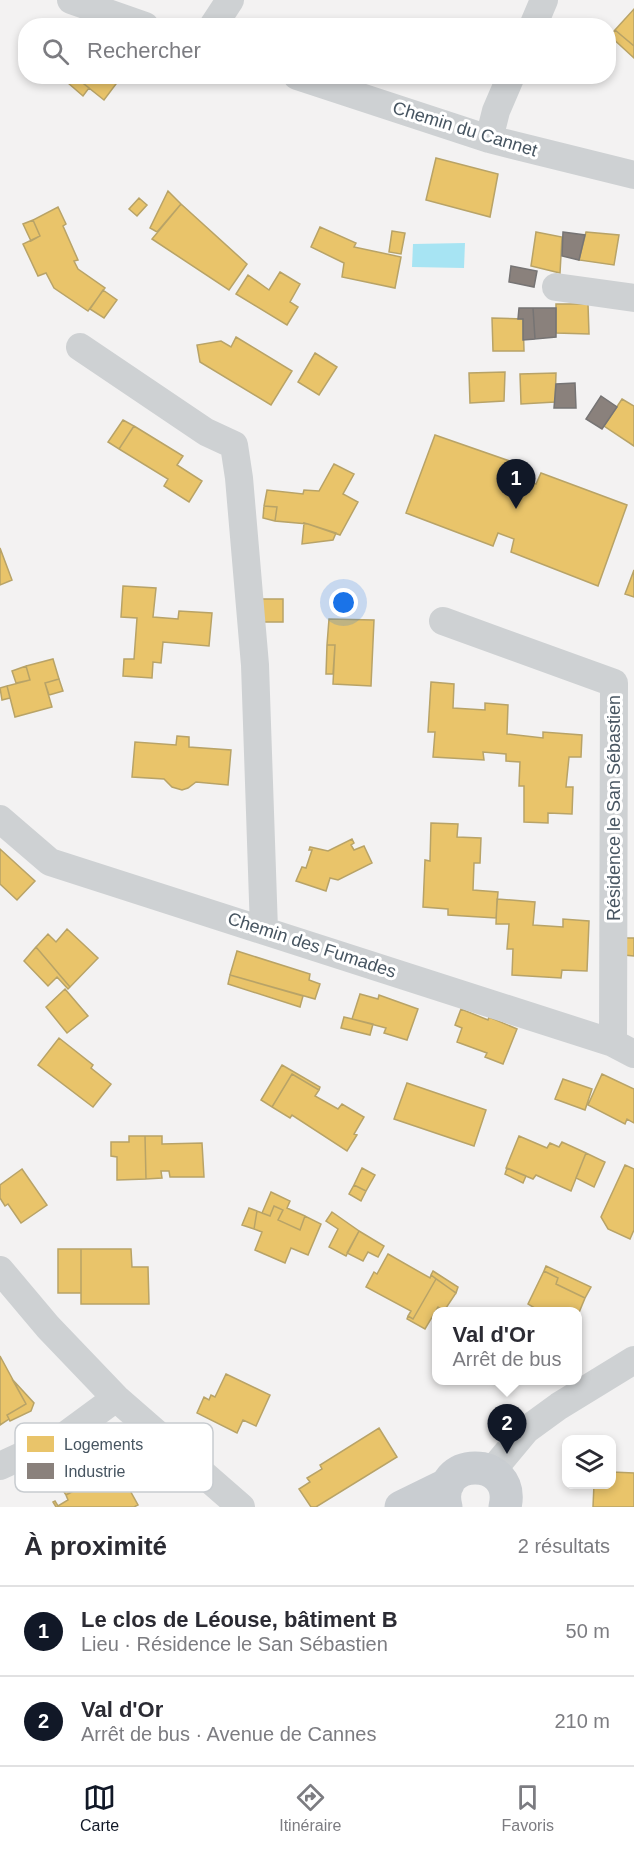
<!DOCTYPE html>
<html lang="fr">
<meta charset="utf-8">
<style>
:root{--surface:#fff;--page:#f7f7f7;--text:#2b2b33;--muted:#7c7c81;--line:#e1e1e2;--accent:#111827}
body{margin:0;font-family:Arial,sans-serif;background:var(--page);color:var(--text)}
.controls{position:absolute;right:18px;bottom:18px;display:grid;overflow:hidden;border-radius:12px;box-shadow:0 3px 9px #0003}
.controls button{width:54px;height:54px;display:grid;place-items:center;padding:0;border:0;border-bottom:2px solid var(--line);background:var(--surface);color:var(--text);font:30px sans-serif}
.you{position:absolute;left:344px;top:603px;width:21px;height:21px;margin:-15px;border:4px solid #fff;border-radius:50%;background:#1a73e8;box-shadow:0 0 0 9px #1a73e833}
.badge{display:grid;place-items:center;width:39px;height:39px;border-radius:50%;background:var(--accent);color:#fff;font-size:20px;font-weight:700}
.pin{position:absolute;translate:-50% -50px;filter:drop-shadow(0 2px 3px #0008)}
.pin::after{content:'';position:absolute;top:32px;width:21px;height:18px;background:inherit;clip-path:polygon(0 0,100% 0,50% 100%)}
.popup{position:absolute;left:432px;top:1307px;width:150px;height:78px;box-sizing:border-box;display:grid;place-content:center;border-radius:12px;background:var(--surface);filter:drop-shadow(0 2px 4px #0005);font-size:20px;white-space:nowrap;color:var(--muted)}
.popup b{font-size:22px;color:var(--text)}
.popup::after{content:'';position:absolute;left:50%;top:100%;margin-left:-12px;border:12px solid transparent;border-top-color:var(--surface)}
.list{margin:0;padding:0;list-style:none}
h2{display:flex;justify-content:space-between;align-items:center;height:78px;margin:0;padding:0 24px;font-size:26px}
h2 small{font-size:20px;font-weight:400;color:var(--muted)}
.list li{display:grid;grid-template-columns:39px 1fr auto;gap:18px;align-items:center;box-sizing:border-box;height:90px;padding:0 24px;border-top:2px solid var(--line)}
.list b{display:block;font-size:22px;white-space:nowrap}
.list p{margin:0;font-size:20px;white-space:nowrap;color:var(--muted)}
.list em{font-size:20px;font-style:normal;color:var(--muted)}
.icon{flex:none;width:33px;height:33px;fill:none;stroke:currentColor;stroke-width:2;stroke-linecap:round;stroke-linejoin:round}
.map{position:relative;flex:none;width:634px;height:1507px;overflow:hidden}
.search{position:absolute;background:var(--surface);box-shadow:0 3px 9px #0003;left:18px;right:18px;top:18px;height:66px;display:flex;align-items:center;gap:15px;box-sizing:border-box;padding:0 21px;border-radius:24px;color:var(--muted);font-size:22px}
.sheet{height:258px;background:var(--surface)}
nav{display:flex;justify-content:space-around;align-items:center;box-sizing:border-box;height:84px;border-top:2px solid var(--line);background:var(--surface);font-size:16px;color:var(--muted)}
nav a{display:grid;justify-items:center;gap:3px}
nav .on{color:var(--accent)}
.map>svg:first-child{display:block}
.water{fill:#a7e4f3}
.homes{fill:#e9c46a;stroke:#b8a367;stroke-width:1.5}
.industry{fill:#8a817c;stroke:#767474;stroke-width:1.5}
.lines{fill:none;stroke-linecap:round;stroke-linejoin:round}
.minor{stroke:#ced1d3;stroke-width:28}
.major{stroke:#c9cdd1;stroke-width:33}
.labels{text-anchor:middle;dominant-baseline:central;stroke-width:6;stroke-linejoin:round;paint-order:stroke}
.street-label{font-size:18px;fill:#475561;stroke:#fff}
.key{fill:#fff;stroke:#c8ccd0;stroke-width:1.5}
.key-label{font-size:16px;fill:#475561}
</style>
<div class="map">
<svg width="634" height="1507" viewBox="0 0 634 1507">
<rect width="100%" height="100%" fill="#f3f2f2"/>
<path class="water" d="M 465,243 L 464,268 L 412,267 L 413,244 Z"/>
<path class="homes" d="M 634,9 L 634,46 L 615,30 Z
M 615,30 L 634,46 L 634,58 L 610,36 Z
M 60,76 L 74,76 L 89,88 L 83,96 Z
M 74,76 L 122,76 L 104,100 Z
M 436,158 L 498,174 L 490,217 L 426,200 Z
M 168,191 L 181,204 L 157,232 L 150,228 Z
M 139,198 L 147,205 L 137,216 L 129,209 Z
M 181,204 L 247,264 L 229,290 L 152,239 Z
M 58,207 L 66,224 L 63,226 L 78,260 L 74,261 L 78,269 L 105,288 L 88,311 L 54,288 L 46,273 L 38,276 L 23,244 L 40,236 L 33,220 Z
M 33,220 L 40,236 L 31,241 L 23,224 Z
M 320,227 L 356,243 L 354,247 L 401,257 L 395,288 L 342,277 L 344,263 L 311,247 Z
M 392,231 L 405,233 L 401,254 L 389,252 Z
M 536,232 L 562,237 L 560,273 L 531,266 Z
M 586,232 L 619,235 L 614,265 L 579,260 Z
M 280,272 L 300,284 L 290,302 L 298,307 L 287,325 L 236,294 L 248,275 L 269,290 Z
M 103,290 L 117,300 L 104,318 L 90,309 Z
M 556,304 L 588,304 L 589,334 L 556,333 Z
M 492,318 L 523,319 L 524,351 L 493,351 Z
M 236,337 L 292,371 L 271,405 L 200,362 L 197,345 L 221,341 L 231,347 Z
M 315,353 L 337,367 L 319,395 L 298,382 Z
M 505,372 L 504,401 L 470,403 L 469,373 Z
M 556,373 L 555,402 L 521,404 L 520,374 Z
M 622,399 L 634,406 L 634,446 L 604,426 Z
M 123,420 L 134,426 L 119,449 L 108,442 Z
M 134,426 L 183,456 L 177,465 L 202,481 L 189,502 L 164,486 L 168,479 L 119,449 Z
M 435,435 L 524,466 L 520,478 L 536,484 L 541,473 L 627,505 L 598,586 L 511,552 L 514,539 L 498,533 L 493,546 L 406,513 Z
M 334,464 L 354,474 L 343,494 L 358,502 L 340,535 L 308,524 L 275,521 L 277,507 L 264,506 L 267,490 L 303,494 L 304,490 L 319,491 Z
M 264,506 L 277,507 L 275,521 L 263,518 Z
M 304,523 L 308,524 L 336,533 L 333,540 L 302,544 Z
M 0,548 L 12,580 L 0,585 Z
M 634,570 L 634,597 L 625,594 Z
M 123,586 L 156,588 L 153,617 L 178,619 L 179,611 L 212,613 L 209,646 L 163,642 L 161,663 L 153,662 L 152,678 L 123,676 L 124,659 L 134,659 L 137,618 L 121,617 Z
M 261,599 L 283,599 L 283,622 L 261,622 Z
M 329,619 L 374,620 L 371,686 L 333,684 L 335,645 L 327,645 Z
M 327,645 L 335,645 L 333,674 L 326,674 Z
M 53,659 L 59,679 L 45,683 L 52,707 L 15,717 L 7,686 L 30,680 L 26,666 Z
M 26,666 L 30,680 L 16,683 L 12,671 Z
M 59,679 L 63,691 L 49,695 L 45,683 Z
M 431,682 L 454,684 L 453,708 L 485,710 L 485,703 L 508,705 L 507,734 L 543,738 L 543,732 L 582,735 L 581,757 L 569,757 L 566,787 L 573,787 L 572,814 L 548,813 L 548,823 L 524,822 L 524,786 L 519,786 L 520,762 L 506,761 L 506,754 L 483,752 L 484,760 L 433,757 L 435,732 L 428,732 Z
M 7,686 L 10,698 L 2,700 L 0,688 Z
M 177,736 L 189,737 L 189,747 L 231,750 L 228,785 L 196,782 L 188,788 L 182,790 L 172,787 L 164,779 L 132,777 L 135,742 L 176,745 Z
M 431,823 L 458,824 L 457,837 L 481,838 L 480,863 L 474,863 L 473,890 L 498,892 L 496,918 L 448,915 L 448,909 L 423,907 L 425,860 L 430,861 Z
M 352,839 L 354,843 L 351,845 L 354,850 L 364,846 L 372,863 L 338,880 L 330,878 L 326,891 L 296,881 L 302,867 L 306,868 L 312,850 L 309,850 L 310,847 L 328,851 Z
M 0,849 L 35,881 L 17,900 L 0,884 Z
M 497,899 L 535,902 L 533,925 L 563,927 L 563,919 L 589,921 L 587,971 L 562,970 L 561,978 L 512,975 L 513,949 L 507,949 L 509,924 L 496,924 Z
M 67,929 L 98,958 L 70,987 L 36,947 L 48,934 L 56,942 Z
M 625,938 L 634,938 L 634,956 L 624,955 Z
M 36,947 L 70,987 L 68,989 L 57,977 L 48,986 L 24,961 Z
M 237,951 L 310,974 L 309,980 L 320,984 L 315,999 L 230,975 Z
M 230,975 L 303,996 L 300,1007 L 228,984 Z
M 65,989 L 88,1016 L 67,1033 L 46,1007 Z
M 360,994 L 378,999 L 379,995 L 418,1009 L 407,1040 L 384,1033 L 386,1028 L 352,1019 Z
M 461,1009 L 488,1020 L 489,1017 L 517,1029 L 503,1064 L 485,1057 L 487,1053 L 457,1042 L 462,1028 L 455,1025 Z
M 344,1017 L 373,1024 L 370,1035 L 341,1028 Z
M 59,1038 L 93,1065 L 91,1068 L 111,1084 L 93,1107 L 38,1065 Z
M 282,1065 L 320,1087 L 319,1090 L 292,1074 L 272,1107 L 261,1100 Z
M 292,1074 L 319,1090 L 315,1096 L 338,1109 L 342,1104 L 364,1117 L 354,1134 L 357,1135 L 347,1151 L 292,1115 L 290,1118 L 272,1107 Z
M 602,1074 L 634,1089 L 634,1123 L 627,1119 L 625,1124 L 588,1105 Z
M 563,1079 L 592,1089 L 585,1110 L 555,1099 Z
M 407,1083 L 486,1110 L 474,1146 L 394,1119 Z
M 129,1136 L 145,1136 L 146,1179 L 117,1180 L 117,1157 L 111,1156 L 111,1142 L 129,1142 Z
M 145,1136 L 162,1136 L 162,1144 L 202,1143 L 204,1177 L 170,1177 L 169,1171 L 161,1171 L 162,1178 L 146,1179 Z
M 519,1136 L 547,1148 L 550,1143 L 559,1147 L 562,1142 L 586,1153 L 571,1191 L 536,1175 L 533,1179 L 506,1168 Z
M 586,1153 L 605,1162 L 594,1187 L 576,1178 Z
M 625,1165 L 634,1169 L 634,1230 L 630,1239 L 608,1229 L 601,1217 Z
M 362,1168 L 375,1175 L 366,1191 L 354,1185 Z
M 507,1168 L 526,1176 L 523,1183 L 505,1174 Z
M 22,1169 L 47,1205 L 21,1223 L 8,1204 L 5,1206 L 0,1198 L 0,1185 Z
M 354,1185 L 366,1191 L 361,1201 L 349,1194 Z
M 271,1192 L 290,1201 L 287,1208 L 305,1216 L 300,1230 L 278,1220 L 283,1210 L 274,1206 L 270,1216 L 262,1213 Z
M 274,1206 L 283,1210 L 278,1220 L 300,1230 L 305,1216 L 321,1224 L 308,1255 L 291,1248 L 285,1263 L 255,1250 L 262,1232 L 254,1229 L 257,1211 L 270,1216 Z
M 249,1208 L 257,1211 L 254,1229 L 242,1225 Z
M 332,1212 L 359,1231 L 346,1256 L 329,1247 L 338,1229 L 326,1221 Z
M 359,1231 L 384,1246 L 378,1257 L 368,1252 L 363,1261 L 347,1253 Z
M 58,1249 L 81,1249 L 81,1293 L 58,1293 Z
M 81,1249 L 131,1249 L 132,1267 L 148,1267 L 149,1304 L 81,1304 Z
M 388,1254 L 430,1278 L 431,1275 L 436,1279 L 413,1319 L 408,1316 L 411,1311 L 366,1287 L 374,1272 L 377,1274 Z
M 546,1266 L 591,1287 L 585,1298 L 556,1284 L 558,1278 L 544,1271 Z
M 433,1271 L 458,1287 L 456,1293 L 431,1275 Z
M 544,1271 L 558,1278 L 556,1284 L 585,1298 L 578,1315 L 578,1312 L 541,1312 L 528,1304 Z
M 436,1279 L 456,1293 L 444,1311 L 438,1307 L 425,1329 L 407,1319 L 408,1316 L 413,1319 Z
M 0,1356 L 26,1404 L 7,1415 L 9,1419 L 0,1425 Z
M 226,1374 L 270,1395 L 256,1426 L 243,1420 L 237,1433 L 197,1413 L 204,1397 L 209,1400 L 211,1395 L 215,1397 Z
M 12,1379 L 34,1403 L 31,1411 L 10,1421 L 7,1415 L 26,1404 Z
M 379,1428 L 397,1457 L 316,1507 L 311,1507 L 299,1489 L 310,1482 L 307,1478 L 322,1469 L 320,1465 Z
M 116,1460 L 127,1481 L 125,1482 L 128,1487 L 123,1489 L 113,1470 L 102,1476 L 99,1469 Z
M 113,1470 L 123,1489 L 128,1487 L 138,1505 L 134,1507 L 56,1507 L 53,1502 L 55,1501 L 58,1506 L 68,1500 L 66,1495 Z
M 612,1472 L 634,1473 L 634,1507 L 593,1507 L 594,1484 L 612,1484 Z
M 77,1481 L 80,1487 L 66,1495 L 62,1489 Z"/>
<path class="industry" d="M 563,232 L 585,235 L 579,260 L 562,256 Z
M 511,266 L 537,271 L 534,287 L 509,282 Z
M 519,308 L 533,308 L 535,339 L 523,340 L 523,319 L 518,319 Z
M 533,308 L 556,308 L 556,337 L 535,339 Z
M 575,383 L 576,408 L 554,408 L 556,384 Z
M 601,396 L 617,407 L 602,429 L 586,419 Z"/>
<g class="lines">
<path class="minor" d="M 71,0 L 145,26
M 213,26 L 230,0
M 533,26 L 544,0
M 297,76 L 489,139 L 634,175
M 489,139 L 496,111 L 511,76
M 556,287 L 634,298
M 80,347 L 206,432 L 234,445 L 239,478 L 255,665 L 264,930
M 443,621 L 614,683 L 613,1043
M 0,819 L 50,862 L 613,1043 L 634,1054
M 0,1270 L 48,1327 L 116,1398 L 241,1507
M 0,1466 L 63,1437 L 116,1398
M 491,1472 L 526,1430 L 559,1406 L 634,1360"/>
<path class="major" d="M 401,1507 L 448,1484
M 446,1507 C 433,1455 517,1455 505,1507"/>
</g>
<g class="labels">
<g class="street-label">
<text transform="translate(465 129) rotate(17)">Chemin du Cannet</text>
<text transform="translate(614 808) rotate(-90)">Résidence le San Sébastien</text>
<text transform="translate(312 945) rotate(18)">Chemin des Fumades</text>
</g>
</g>
<rect x="15" y="1423" width="198" height="69" rx="9" class="key"/>
<rect x="27" y="1436" width="27" height="16" fill="#e9c46a"/>
<rect x="27" y="1463" width="27" height="16" fill="#8a817c"/>
<g class="key-label">
<text x="64" y="1450">Logements</text>
<text x="64" y="1477">Industrie</text>
</g>
</svg>
<div class="controls">
<button><svg class="icon" aria-label="layers" viewBox="0 0 24 24"><path d="M12 4l9 5-9 5-9-5zM3 14l9 5 9-5"/></svg></button>
</div>
<div class="you"></div>
<div class="pin badge" style="left:516px;top:509px">1</div>
<div class="pin badge" style="left:507px;top:1454px">2</div>
<div class="popup"><b>Val d'Or</b>Arrêt de bus</div>
<div class="search"><svg class="icon" aria-label="search" viewBox="0 0 24 24"><circle cx="10" cy="10" r="6"/><path d="M15 15l6 6"/></svg>Rechercher</div>
</div>
<section class="sheet">
<h2>À proximité<small>2 résultats</small></h2>
<ul class="list">
<li><span class="badge">1</span><div><b>Le clos de Léouse, bâtiment B</b><p>Lieu · Résidence le San Sébastien</p></div><em>50 m</em></li>
<li><span class="badge">2</span><div><b>Val d'Or</b><p>Arrêt de bus · Avenue de Cannes</p></div><em>210 m</em></li>
</ul>
</section>
<nav>
<a class="on"><svg class="icon" aria-label="map" viewBox="0 0 24 24"><path d="M3 6l6-2 6 2 6-2v14l-6 2-6-2-6 2zM9 4v14M15 6v14"/></svg>Carte</a>
<a><svg class="icon" aria-label="directions" viewBox="0 0 24 24"><path d="M12 3l9 9-9 9-9-9zM9 14v-3h6M13 9l2 2-2 2"/></svg>Itinéraire</a>
<a><svg class="icon" aria-label="saved" viewBox="0 0 24 24"><path d="M7 4h10v16l-5-4-5 4z"/></svg>Favoris</a>
</nav>
